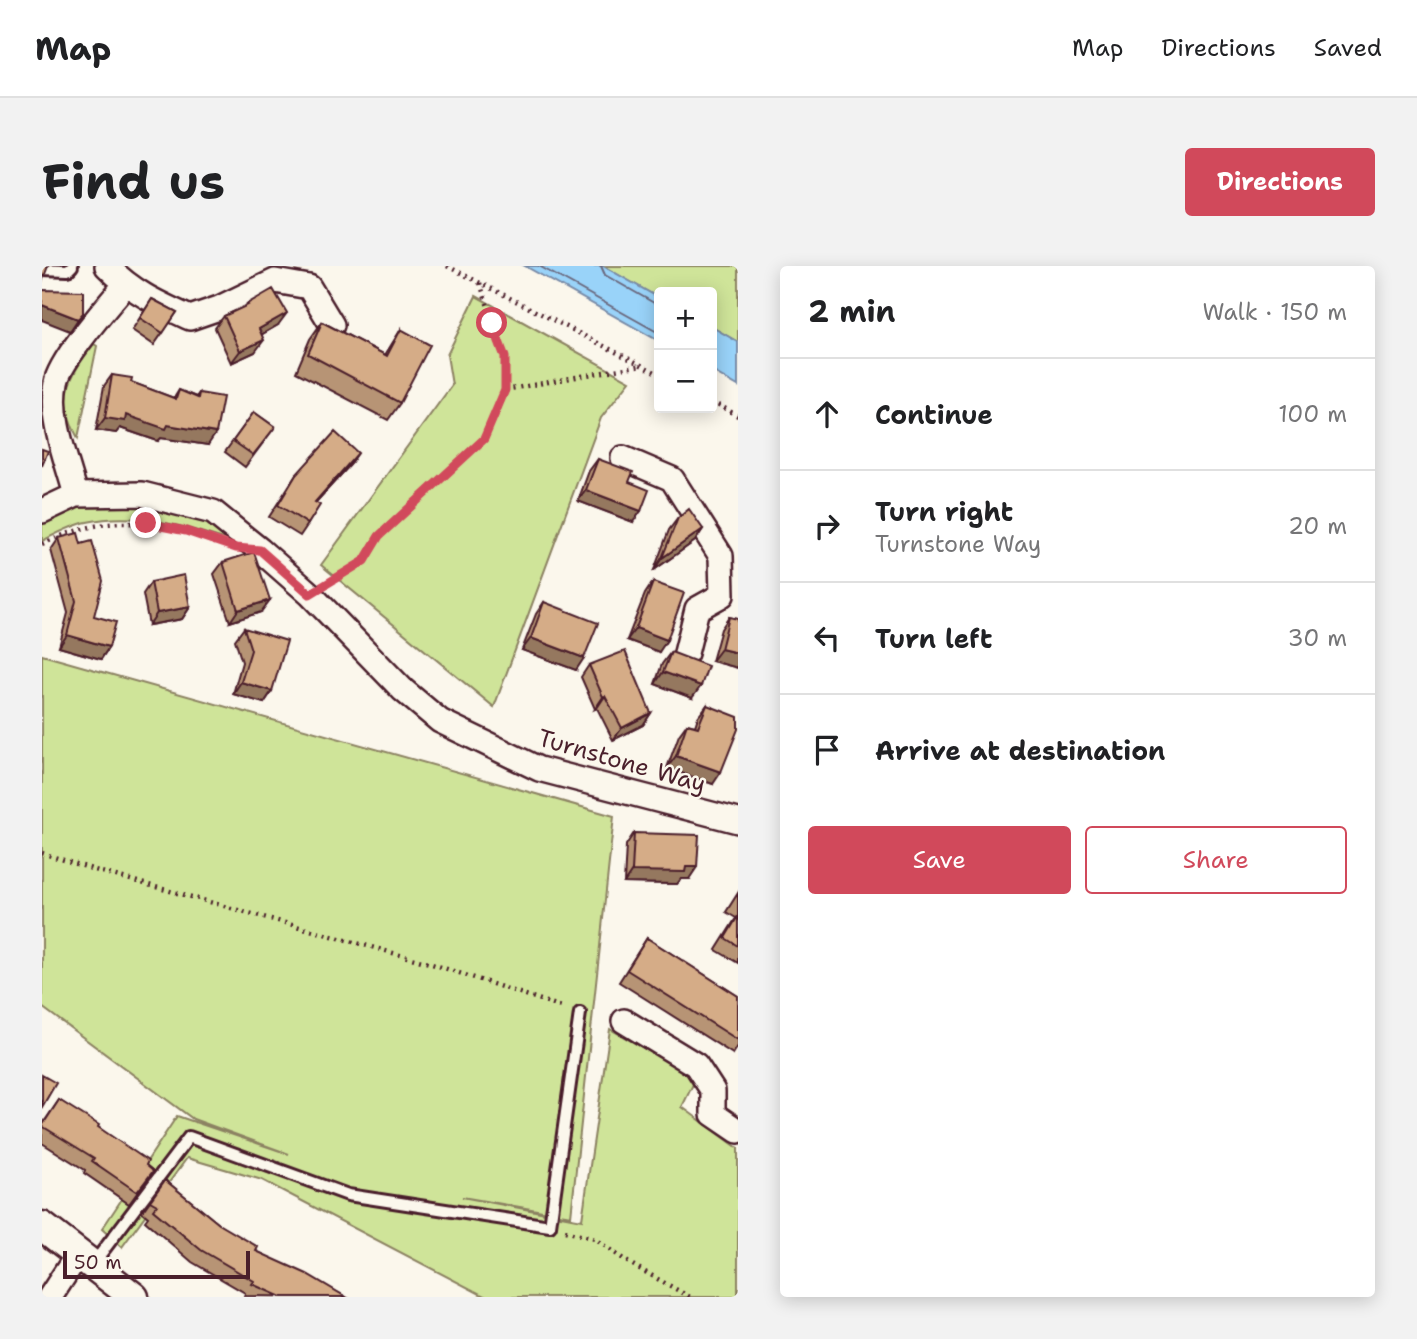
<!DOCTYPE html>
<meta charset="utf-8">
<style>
:root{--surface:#fff;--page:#f2f2f2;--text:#202124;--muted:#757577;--line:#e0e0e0;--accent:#d1495b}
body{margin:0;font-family:"Shantell Sans",sans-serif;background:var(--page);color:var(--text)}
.controls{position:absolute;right:21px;top:21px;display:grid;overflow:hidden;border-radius:7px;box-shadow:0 4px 18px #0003}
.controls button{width:63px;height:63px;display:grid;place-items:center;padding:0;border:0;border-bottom:2px solid var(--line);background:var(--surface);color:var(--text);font:35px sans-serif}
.scale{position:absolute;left:21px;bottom:18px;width:187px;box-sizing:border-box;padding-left:7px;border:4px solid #4a1f2b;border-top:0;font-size:19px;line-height:24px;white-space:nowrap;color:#4a1f2b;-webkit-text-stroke:5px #fbf7ec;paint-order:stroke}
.stop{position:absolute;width:21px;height:21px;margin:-16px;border:5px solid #d1495b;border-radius:50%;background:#fff}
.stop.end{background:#d1495b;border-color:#fff;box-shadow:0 2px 7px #0008}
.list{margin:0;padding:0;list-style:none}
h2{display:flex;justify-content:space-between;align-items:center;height:91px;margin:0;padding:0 28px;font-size:30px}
h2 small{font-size:23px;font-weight:400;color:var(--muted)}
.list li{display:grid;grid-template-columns:46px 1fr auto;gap:21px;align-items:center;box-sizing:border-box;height:112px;padding:0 28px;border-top:2px solid var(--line)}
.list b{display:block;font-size:26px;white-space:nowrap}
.list p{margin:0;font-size:23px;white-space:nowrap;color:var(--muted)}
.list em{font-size:23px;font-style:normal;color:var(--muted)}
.actions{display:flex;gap:14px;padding:21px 28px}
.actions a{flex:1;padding:16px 0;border:2px solid var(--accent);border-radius:7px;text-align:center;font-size:24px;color:var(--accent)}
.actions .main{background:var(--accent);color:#fff}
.icon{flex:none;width:38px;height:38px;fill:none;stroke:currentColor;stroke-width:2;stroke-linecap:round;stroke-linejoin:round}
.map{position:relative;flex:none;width:696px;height:1031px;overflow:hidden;border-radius:7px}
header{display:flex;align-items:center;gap:42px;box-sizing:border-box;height:98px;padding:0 35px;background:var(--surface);border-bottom:2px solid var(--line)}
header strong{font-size:33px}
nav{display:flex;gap:38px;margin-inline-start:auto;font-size:24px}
.intro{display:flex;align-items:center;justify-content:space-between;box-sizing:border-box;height:168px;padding:0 42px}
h1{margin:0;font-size:49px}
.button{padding:18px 32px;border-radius:7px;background:var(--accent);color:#fff;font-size:24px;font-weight:700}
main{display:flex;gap:42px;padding:0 42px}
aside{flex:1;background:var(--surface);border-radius:7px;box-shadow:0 4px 18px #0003}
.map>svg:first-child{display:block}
.green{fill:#cfe499;stroke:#8c8262;stroke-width:2}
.water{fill:#99d3f9;stroke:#798ba7;stroke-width:2}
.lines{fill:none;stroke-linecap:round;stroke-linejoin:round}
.shore{stroke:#6a677d;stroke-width:2}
.service-casing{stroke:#4a1f2b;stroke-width:16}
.minor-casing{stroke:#4a1f2b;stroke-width:28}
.tertiary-casing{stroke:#4a1f2b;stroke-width:33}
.path{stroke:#4a1f2b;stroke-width:4.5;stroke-dasharray:2 5;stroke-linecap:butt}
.service{stroke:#fbf7ec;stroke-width:10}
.minor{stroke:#fbf7ec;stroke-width:23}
.tertiary{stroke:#fbf7ec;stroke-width:28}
.wall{fill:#b79474;stroke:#4a1f2b;stroke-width:2}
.shaded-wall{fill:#95785e;stroke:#4a1f2b;stroke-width:2}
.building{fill:#d5ac87;stroke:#4a1f2b;stroke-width:2}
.route{stroke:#d1495b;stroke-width:9}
.labels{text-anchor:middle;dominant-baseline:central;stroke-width:5;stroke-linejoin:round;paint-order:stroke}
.street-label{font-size:24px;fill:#4a1f2b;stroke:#fbf7ec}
</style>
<header>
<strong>Map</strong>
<nav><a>Map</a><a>Directions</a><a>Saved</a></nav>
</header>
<div class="intro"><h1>Find us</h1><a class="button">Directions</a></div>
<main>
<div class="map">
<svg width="696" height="1031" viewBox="0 0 696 1031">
<rect width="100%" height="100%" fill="#fbf7ec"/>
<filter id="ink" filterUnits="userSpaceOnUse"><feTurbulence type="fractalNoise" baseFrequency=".0143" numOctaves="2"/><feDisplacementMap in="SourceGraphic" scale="14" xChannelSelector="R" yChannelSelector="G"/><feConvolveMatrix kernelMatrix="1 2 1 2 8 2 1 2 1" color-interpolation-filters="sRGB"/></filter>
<g filter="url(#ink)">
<path class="green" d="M 561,0 L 696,0 L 696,76 L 670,61 L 670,26 L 617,26 L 617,32 Z
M 434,30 L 588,115 L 559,152 L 452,441 L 279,299 L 410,119 L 405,89 Z
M 52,78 L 55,80 L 36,172 C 14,133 27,109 52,78 Z
M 90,235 L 153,250 L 168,258 L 194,277 C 147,262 96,244 45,256 C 30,259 14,268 0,275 L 0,251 L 39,237 Z
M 0,389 L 572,550 L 529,950 L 420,931 L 540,954 L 568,763 L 654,812 L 640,841 L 696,882 L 696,1031 L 444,1031 L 220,914 L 145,892 L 80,981 L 60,963 L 135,850 L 247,888 L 151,853 L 0,741 Z"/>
<path class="water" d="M 483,0 L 561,0 L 617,32 L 617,75 Z
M 670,61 L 696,76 L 696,120 L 670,105 Z"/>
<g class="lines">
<path class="shore" d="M 497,0 L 617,67
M 559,0 L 563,9 L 612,37 L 617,37"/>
<defs>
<path id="service" d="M 0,3 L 26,4 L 30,0
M 51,998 L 147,871 L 306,929 L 508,960 L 538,747"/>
<path id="minor" d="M 65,0 C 90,26 115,37 148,52 L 177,42 L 233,15 L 267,21 L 290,59
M 581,192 L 630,213 L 679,290 L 680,329 L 655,343 L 644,387
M 34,229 C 25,194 7,153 14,117 C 17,95 67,38 83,19
M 0,245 L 34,229 L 100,228 L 171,246 L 218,284 L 268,328 L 361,424 L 398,455 L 497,503 L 696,555
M 582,755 L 654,799 L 671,825 L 671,848 L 696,865
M 8,1031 L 36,988"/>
<path id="tertiary" d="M 0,960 L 92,1031"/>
</defs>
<use href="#service" class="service-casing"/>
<use href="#minor" class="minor-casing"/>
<use href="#tertiary" class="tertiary-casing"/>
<path class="path" d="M 405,0 L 617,108
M 438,17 L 463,91 L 463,124
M 670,135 L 696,150
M 0,278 C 50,256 78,252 132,263
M 288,316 L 322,295 L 337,270 L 442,173 L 463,124 L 600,99
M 0,587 L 56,605 L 387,697 L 523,742
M 523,965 L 553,973 L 587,997 L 648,1031"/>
<use href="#service" class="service"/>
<use href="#minor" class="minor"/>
<use href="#tertiary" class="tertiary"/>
</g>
<path class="wall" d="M 110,33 L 135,46 L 112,79 L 90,64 Z
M 205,38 L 236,59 L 219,69 L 213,86 L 189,97 L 173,62 L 182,50 L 203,41 Z
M 280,56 L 343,89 L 359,63 L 358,137 L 346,154 L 254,106 L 268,73 Z
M 70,109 L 132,132 L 137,124 L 154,131 L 157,127 L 166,179 L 119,172 L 116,175 L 78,162 L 74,167 L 54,164 L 62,120 Z
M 212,146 L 233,161 L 203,201 L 183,186 Z
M 556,193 L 587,216 L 591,256 L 536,235 L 547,205 Z
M 308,199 L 274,236 L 266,258 L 258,270 L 227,251 L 254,209 Z
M 636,252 L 661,263 L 653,275 L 612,304 L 627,264 Z
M 17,272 L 52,350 L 67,381 L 59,393 L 17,381 L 26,347 L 9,284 Z
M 181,296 L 219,346 L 188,356 L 172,308 Z
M 109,316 L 148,341 L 140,353 L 107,359 L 101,328 Z
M 611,316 L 617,386 L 585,374 L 603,328 Z
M 502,336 L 534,404 L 480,384 L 494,348 Z
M 687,351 L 696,353 L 696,402 L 670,395 L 679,363 Z
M 202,362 L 230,425 L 222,437 L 191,428 L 200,396 L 193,374 Z
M 629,386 L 650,432 L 613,418 L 620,398 Z
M 547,399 L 609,447 L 601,459 L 571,474 L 555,442 L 553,443 L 539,411 Z
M 665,439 L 671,518 L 625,502 L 637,469 L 645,458 L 653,460 L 656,451 Z
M 592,567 L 647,613 L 639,613 L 635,618 L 582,617 L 584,579 Z
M 696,627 L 696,697 L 674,684 L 694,652 L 684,646 Z
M 605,672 L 696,730 L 696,780 L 691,788 L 577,716 Z
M 17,834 L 56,861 L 111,905 L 87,938 L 42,907 L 43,904 L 0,877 L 0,859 Z
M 123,914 L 177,958 L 214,985 L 304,1031 L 202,1030 L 203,1027 L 150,996 L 103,955 L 106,951 L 100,946 Z"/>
<path class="shaded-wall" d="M 0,39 L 36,53 L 28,65 L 0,54 Z
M 245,47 L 236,59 L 208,75 L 217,63 Z
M 222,74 L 213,86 L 189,97 L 198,85 Z
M 84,149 L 126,159 L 174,167 L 166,179 L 119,172 L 116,175 L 78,162 L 74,167 L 54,164 L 63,152 Z
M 316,187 L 308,199 L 264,247 L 273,236 Z
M 544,224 L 599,245 L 591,256 L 536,235 Z
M 661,263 L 653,275 L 612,304 L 620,292 Z
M 228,334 L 219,346 L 188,356 L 196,344 Z
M 148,341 L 140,353 L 107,359 L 115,347 Z
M 594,362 L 625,374 L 617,386 L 585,374 Z
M 25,369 L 67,381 L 59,393 L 17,381 Z
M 489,372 L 542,392 L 534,404 L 480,384 Z
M 679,383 L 696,387 L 696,402 L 670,395 Z
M 621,406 L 659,420 L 650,432 L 613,418 Z
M 199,416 L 230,425 L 222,437 L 191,428 Z
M 563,430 L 555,442 L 553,443 L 561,431 Z
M 609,447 L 601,459 L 571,474 L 580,462 Z
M 634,490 L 679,506 L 671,518 L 625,502 Z
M 644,601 L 655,601 L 647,613 L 639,613 L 635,618 L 582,617 L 590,605 Z"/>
<path class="building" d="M 0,0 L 6,0 L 0,16 Z
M 231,23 L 245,47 L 217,63 L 222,74 L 198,85 L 182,50 L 206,39 L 205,38 Z
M 0,24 L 41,25 L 41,47 L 36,53 L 0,39 Z
M 110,33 L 135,46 L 121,67 L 98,52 Z
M 280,56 L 345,90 L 359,63 L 388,79 L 358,137 L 266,88 Z
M 70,109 L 90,112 L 89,116 L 134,133 L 137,124 L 156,132 L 157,127 L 181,131 L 174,167 L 126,159 L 124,163 L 84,149 L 83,155 L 63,152 Z
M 212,146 L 233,161 L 211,189 L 191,175 Z
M 293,166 L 316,187 L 273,236 L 278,239 L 266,258 L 236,239 L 254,209 Z
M 0,183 L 6,185 L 0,200 Z
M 556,193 L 591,206 L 587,216 L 607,224 L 599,245 L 544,224 Z
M 647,243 L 661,263 L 620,292 L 636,252 Z
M 36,267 L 39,278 L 50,275 L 61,315 L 52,350 L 74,356 L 67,381 L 25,369 L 34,335 L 17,272 Z
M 212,286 L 228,334 L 196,344 L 181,296 Z
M 142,309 L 148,341 L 115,347 L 109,316 Z
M 611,316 L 642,327 L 625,374 L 594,362 Z
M 502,336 L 556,357 L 542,392 L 489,372 Z
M 687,351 L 696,353 L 696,387 L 679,383 Z
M 202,362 L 245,375 L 230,425 L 199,416 L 209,384 Z
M 583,385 L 609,447 L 580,462 L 563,430 L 561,431 L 547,399 Z
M 629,386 L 666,400 L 659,420 L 621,406 Z
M 665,439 L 696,451 L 696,463 L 679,506 L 634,490 L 645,458 L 656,461 Z
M 592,567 L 657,569 L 655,601 L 644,601 L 643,606 L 590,605 Z
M 696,650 L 696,680 L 683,672 Z
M 605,672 L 696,730 L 696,774 L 585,704 Z
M 0,809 L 14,817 L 0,841 Z
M 17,834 L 57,859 L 56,861 L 106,895 L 104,899 L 111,905 L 95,926 L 50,895 L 52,892 L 0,860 Z
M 123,914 L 177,958 L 216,981 L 214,985 L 265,1008 L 304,1031 L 239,1031 L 210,1018 L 212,1015 L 159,984 L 111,944 L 115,939 L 108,935 Z"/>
</g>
<g class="lines" filter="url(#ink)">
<path class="route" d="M 104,257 L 144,265 L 194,282 L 218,284 L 268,328 L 322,295 L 337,270 L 442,173 L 463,124 L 463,91 L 450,57"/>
</g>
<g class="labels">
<g class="street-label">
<text transform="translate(580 495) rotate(16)">Turnstone Way</text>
</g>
</g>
</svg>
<div class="controls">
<button>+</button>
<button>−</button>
</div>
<div class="scale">50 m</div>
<div class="stop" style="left:450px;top:57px"></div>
<div class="stop end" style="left:104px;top:257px"></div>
</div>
<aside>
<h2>2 min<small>Walk · 150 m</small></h2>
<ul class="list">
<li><svg class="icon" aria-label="ahead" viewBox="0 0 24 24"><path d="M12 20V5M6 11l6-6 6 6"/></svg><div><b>Continue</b></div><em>100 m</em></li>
<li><svg class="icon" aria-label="right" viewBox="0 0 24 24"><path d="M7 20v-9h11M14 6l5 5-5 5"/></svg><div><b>Turn right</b><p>Turnstone Way</p></div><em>20 m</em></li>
<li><svg class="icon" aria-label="left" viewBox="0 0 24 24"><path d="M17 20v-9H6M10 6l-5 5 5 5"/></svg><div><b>Turn left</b></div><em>30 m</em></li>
<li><svg class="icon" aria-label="arrive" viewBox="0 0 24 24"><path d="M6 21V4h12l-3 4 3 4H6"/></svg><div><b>Arrive at destination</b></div></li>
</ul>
<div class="actions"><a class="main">Save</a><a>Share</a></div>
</aside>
</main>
